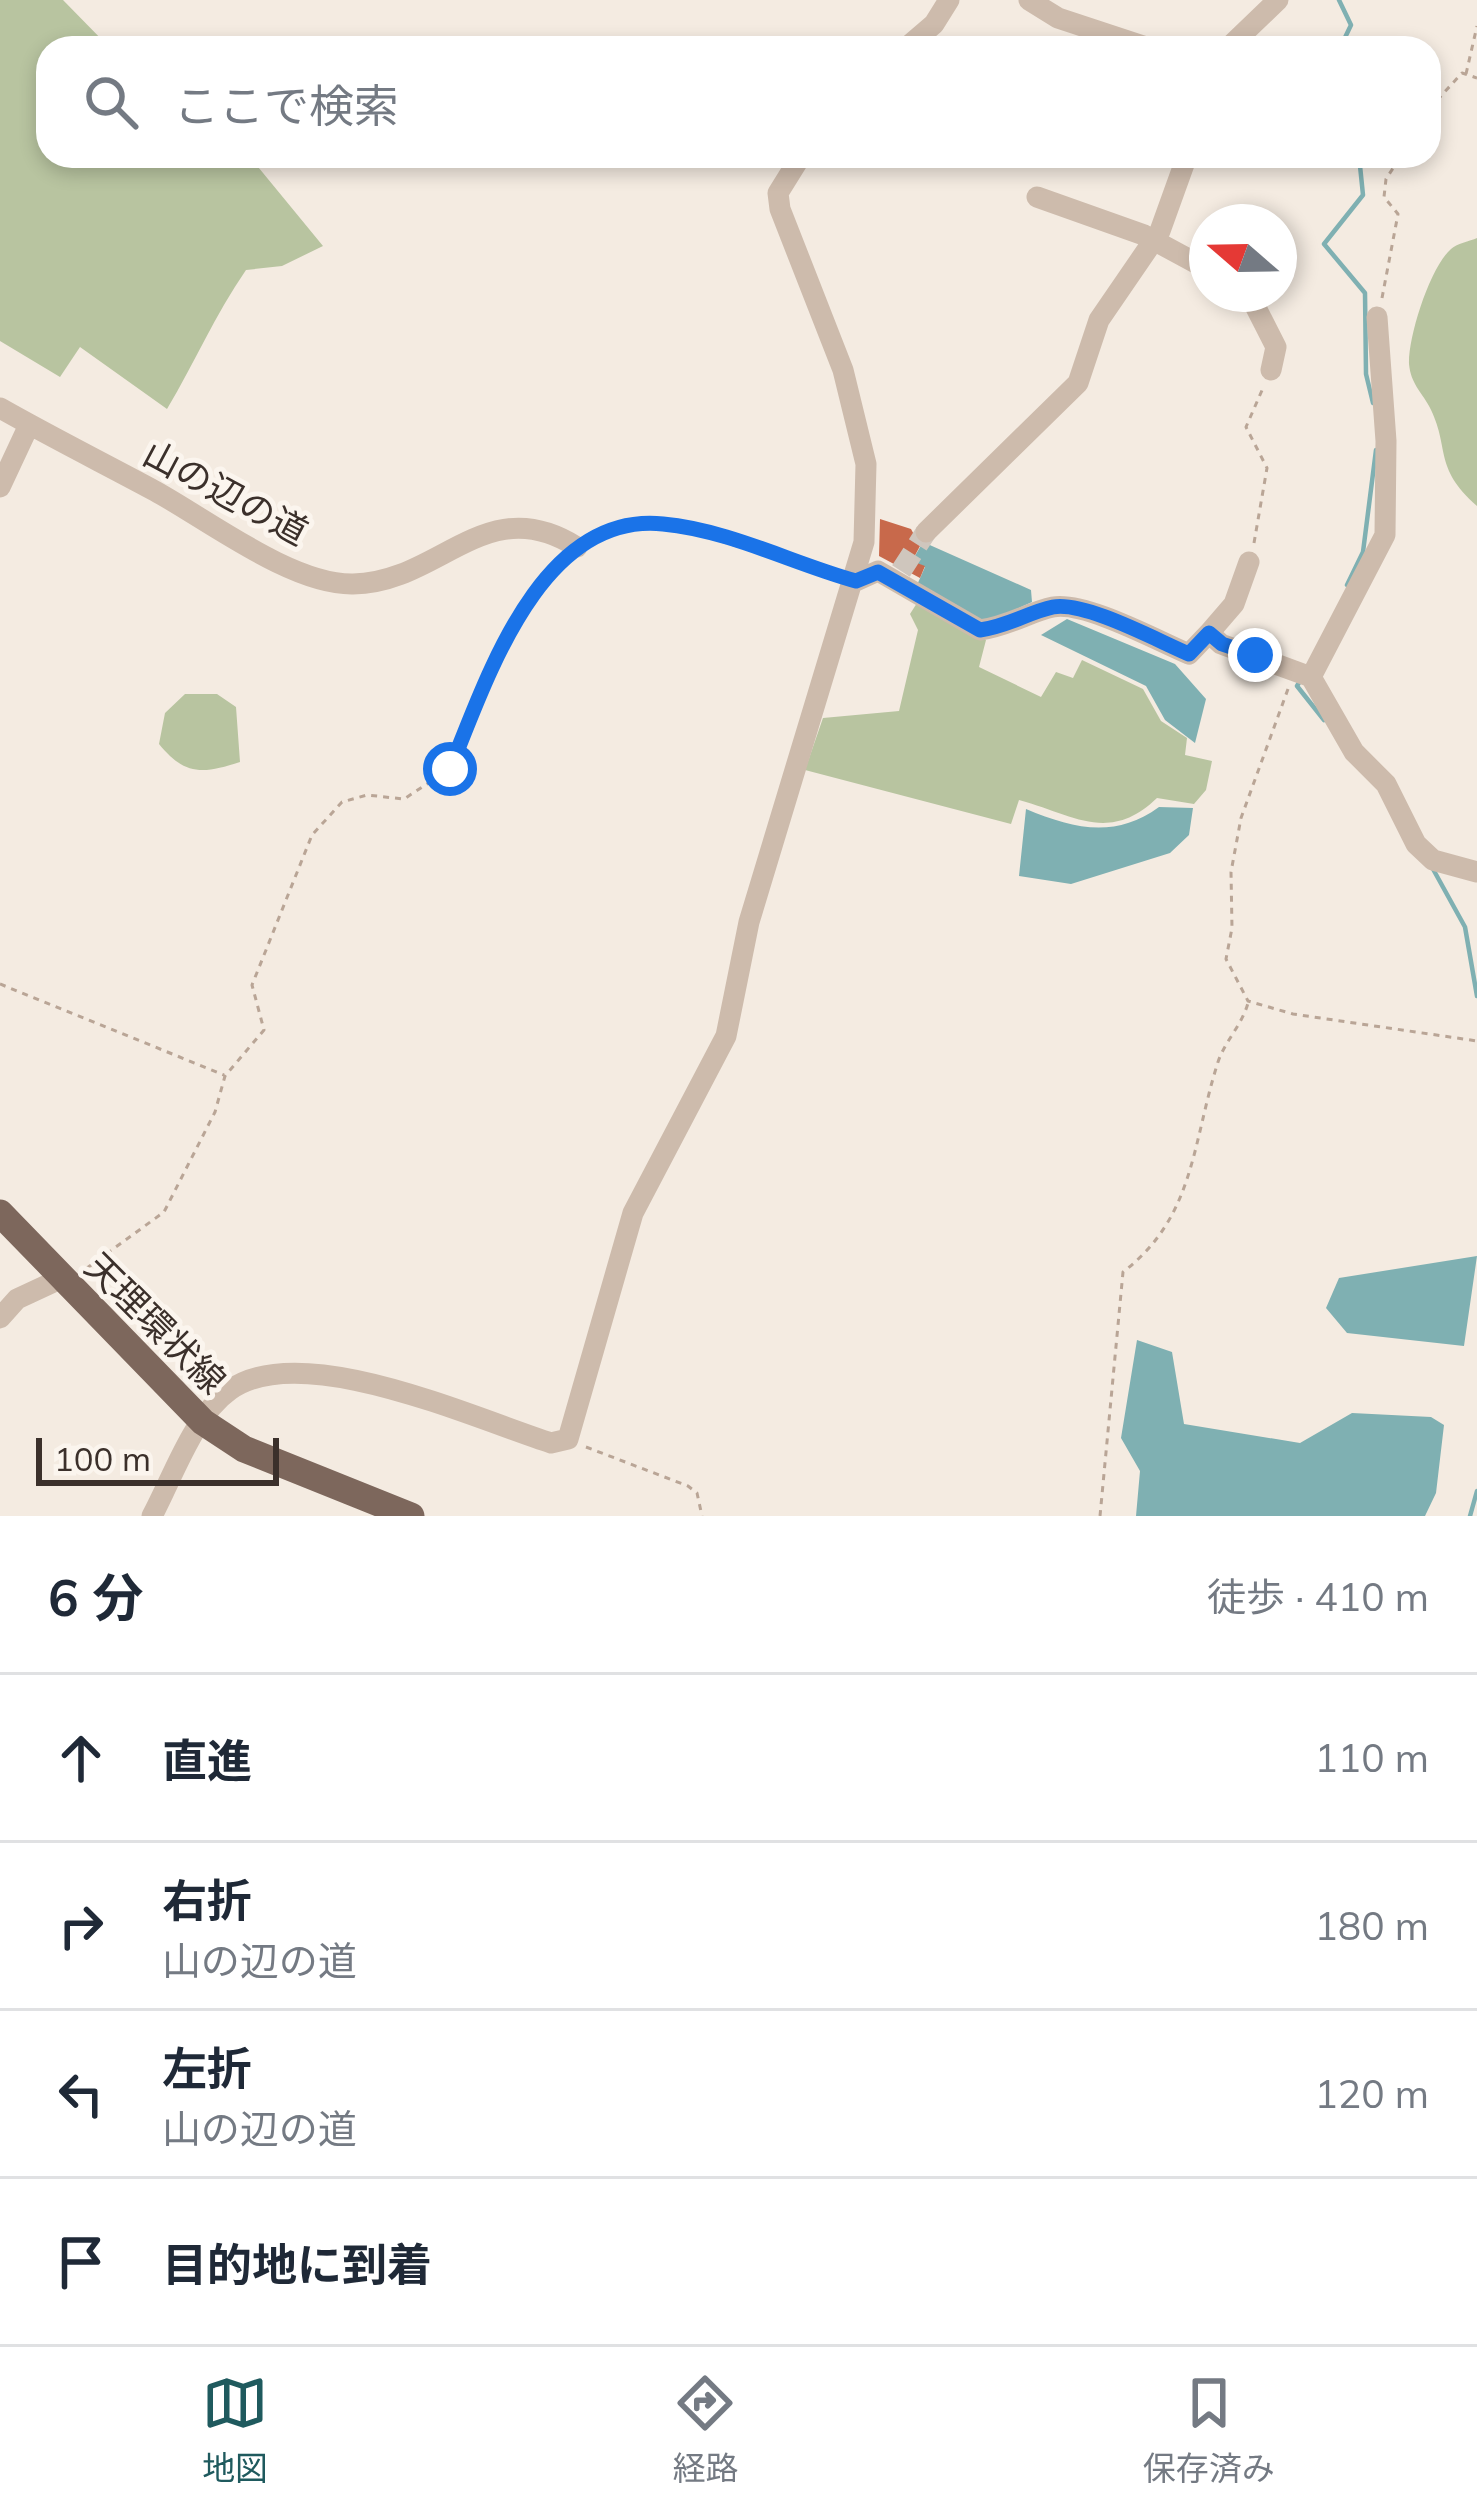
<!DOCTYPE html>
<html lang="ja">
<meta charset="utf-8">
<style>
:root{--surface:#fff;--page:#f2f2f3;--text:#1f2937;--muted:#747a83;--line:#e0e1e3;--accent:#1f5a5e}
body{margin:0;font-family:Mulish,"Noto Sans JP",sans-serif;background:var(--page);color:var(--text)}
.compass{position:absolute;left:1189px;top:204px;width:108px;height:108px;border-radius:50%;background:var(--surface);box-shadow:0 6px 18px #0003;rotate:290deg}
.scale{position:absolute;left:36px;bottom:30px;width:243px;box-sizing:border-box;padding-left:12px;border:6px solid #3b302b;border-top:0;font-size:33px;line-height:42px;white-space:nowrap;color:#3b302b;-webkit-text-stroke:9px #fbf5ee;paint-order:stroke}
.stop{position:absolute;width:36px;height:36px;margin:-27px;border:9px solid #1a73e8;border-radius:50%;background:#fff}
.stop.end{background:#1a73e8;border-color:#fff;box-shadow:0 3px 12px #0008}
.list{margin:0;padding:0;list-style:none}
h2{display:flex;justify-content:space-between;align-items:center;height:156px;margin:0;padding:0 48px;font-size:51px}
h2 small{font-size:39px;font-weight:400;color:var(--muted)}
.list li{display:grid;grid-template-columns:78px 1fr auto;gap:36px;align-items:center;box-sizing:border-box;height:168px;padding:0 48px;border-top:3px solid var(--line)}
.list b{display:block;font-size:45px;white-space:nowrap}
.list p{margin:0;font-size:39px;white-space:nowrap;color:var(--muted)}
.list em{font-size:39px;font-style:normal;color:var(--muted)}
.icon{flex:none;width:66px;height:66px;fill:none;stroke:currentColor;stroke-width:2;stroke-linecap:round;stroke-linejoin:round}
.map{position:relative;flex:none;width:1477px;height:1516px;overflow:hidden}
.search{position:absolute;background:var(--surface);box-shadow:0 6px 18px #0003;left:36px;right:36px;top:36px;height:132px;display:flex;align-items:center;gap:30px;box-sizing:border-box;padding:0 42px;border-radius:36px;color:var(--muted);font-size:45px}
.sheet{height:828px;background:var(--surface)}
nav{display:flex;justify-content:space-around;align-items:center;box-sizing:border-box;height:168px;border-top:3px solid var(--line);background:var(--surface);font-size:33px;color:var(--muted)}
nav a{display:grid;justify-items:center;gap:6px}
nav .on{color:var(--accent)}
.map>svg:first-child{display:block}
.green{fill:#b8c4a0}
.water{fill:#7fb0b2}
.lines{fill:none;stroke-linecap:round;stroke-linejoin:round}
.stream{stroke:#7fb0b2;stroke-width:4.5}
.building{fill:#c8694b}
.minor-tunnel{stroke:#cfc6bd;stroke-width:21;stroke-dasharray:21 10;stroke-linecap:butt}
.path{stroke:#b9a596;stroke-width:3;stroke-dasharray:6 6;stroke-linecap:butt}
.minor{stroke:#cdbbac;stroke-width:21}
.major{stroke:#7d675c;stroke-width:27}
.route{stroke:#1a73e8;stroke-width:15}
.labels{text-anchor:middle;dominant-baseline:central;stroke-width:10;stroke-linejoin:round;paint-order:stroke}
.street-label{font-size:36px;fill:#3b302b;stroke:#fbf5ee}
</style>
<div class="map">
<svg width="1477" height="1516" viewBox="0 0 1477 1516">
<rect width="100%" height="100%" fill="#f4ebe1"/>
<path class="green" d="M 0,0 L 63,0 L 110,48 L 48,48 L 48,156 L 249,156 L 323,246 L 282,266 L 246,270 C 215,315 195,362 167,409 L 80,347 L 60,377 L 0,341 Z
M 1477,238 L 1477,506 C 1432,466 1451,448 1429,406 C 1421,391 1411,384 1409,364 C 1408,337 1430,267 1451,249 C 1456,244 1470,241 1477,238 Z
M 917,603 L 986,640 L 979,667 L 1041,697 L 1056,672 L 1073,678 L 1082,660 L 1143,689 L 1161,721 L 1187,738 L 1185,755 L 1212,761 L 1206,790 L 1194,804 L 1157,798 C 1109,844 1074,815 1019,800 L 1011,824 L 805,770 L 823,718 L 899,711 L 918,630 L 910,614 Z
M 185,694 L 217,694 L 236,707 L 240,762 C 203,774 185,776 159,744 L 165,713 Z"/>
<path class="water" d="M 923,542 L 1031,590 L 1032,602 L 981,625 L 917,585 L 925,567 L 912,561 Z
M 1067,619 L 1175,664 L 1206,699 L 1195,743 L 1165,720 L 1146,686 L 1041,635 Z
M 1159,807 L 1193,808 L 1189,835 L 1170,853 L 1071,884 L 1019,876 L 1026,809 C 1074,829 1115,839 1159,807 Z
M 1477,1256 L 1464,1346 L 1347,1333 L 1326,1308 L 1339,1278 Z
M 1137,1340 L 1172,1352 L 1184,1424 L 1300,1443 L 1352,1413 L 1431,1417 L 1444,1425 L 1436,1493 L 1425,1516 L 1136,1516 L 1140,1471 L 1121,1438 Z"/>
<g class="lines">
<path class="stream" d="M 1339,0 L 1351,25 L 1340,48
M 1359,156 L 1363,195 L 1324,244 L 1365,293 L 1366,374 L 1373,403
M 1347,585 L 1363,552 L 1376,450
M 1300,681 L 1297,686 L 1324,720
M 1433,869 L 1465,927 L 1477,996
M 1470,1516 L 1477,1491"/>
</g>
<path class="building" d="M 880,519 L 911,529 L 920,546 L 912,561 L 925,566 L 920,578 L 879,556 Z"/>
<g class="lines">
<path class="minor-tunnel" d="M 901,571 L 926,532"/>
<path class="path" d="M 1466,74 L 1477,26
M 1429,109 L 1462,73 L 1477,78
M 1382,298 L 1398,214 L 1384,197 L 1386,179 L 1401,156
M 594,541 L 645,524 L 665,524 L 832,575
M 1254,543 L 1267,468 L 1246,427 L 1263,388
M 1288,689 L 1241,818 L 1231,872 L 1232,928 L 1226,959 L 1248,1001 L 1293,1014 L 1477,1041
M 0,984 L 224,1075
M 87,1268 L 164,1212 L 215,1112 L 225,1076 L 264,1030 L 252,985 L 312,835 L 342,802 L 367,795 L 404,799 L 450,769 L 507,630 L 562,563
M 586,1447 L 688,1486 L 697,1493 L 702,1516
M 1100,1516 L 1123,1272 C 1195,1217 1192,1143 1218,1062 C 1225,1041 1242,1025 1248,1003"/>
<path class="minor" d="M 1029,0 L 1058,18 L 1149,48
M 906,48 L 934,24 L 949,0
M 1228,48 L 1278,0
M 1037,197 L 1144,235 L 1207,269
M 1249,294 L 1276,347 L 1271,370
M 0,408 C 51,437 103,463 155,491 C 208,520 292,585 353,584 C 440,583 486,489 577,547
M 0,487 L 29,425
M 926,532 L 1078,383 L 1099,320 L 1160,231 L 1187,156
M 856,581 L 878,571 L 980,630 C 1009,626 1029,612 1053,607 C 1085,601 1158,641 1189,654 L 1209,633 L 1221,644 L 1311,677 L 1354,752 L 1386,784 L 1416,844 L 1433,860 L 1477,872
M 1209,633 L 1234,604 L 1249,562
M 1311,677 L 1385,535 L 1386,441 L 1377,317
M 0,1318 L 17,1299 L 60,1279
M 152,1516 C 173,1477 193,1416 230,1390 C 301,1339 473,1418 551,1443 L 568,1439 L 633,1213 L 726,1036 L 749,922 L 864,542 L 866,464 L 843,370 L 780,209 L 778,193 L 801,156"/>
<path class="major" d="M 0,1213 L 203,1422 L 244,1449 L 411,1516"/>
</g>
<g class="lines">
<path class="route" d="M 450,769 C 486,681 540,511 663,524 C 729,530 794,564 856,581 L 878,572 L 980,630 C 1009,626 1029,612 1053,607 C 1085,601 1158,641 1189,654 L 1209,633 L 1222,644 L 1255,655"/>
</g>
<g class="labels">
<g class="street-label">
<text transform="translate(226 492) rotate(28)">山の辺の道</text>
<text transform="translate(156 1323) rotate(45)">天理環状線</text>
</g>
</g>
</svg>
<svg class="compass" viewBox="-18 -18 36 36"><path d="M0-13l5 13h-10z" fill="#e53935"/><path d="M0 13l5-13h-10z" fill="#747a83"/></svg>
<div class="scale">100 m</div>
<div class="stop" style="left:450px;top:769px"></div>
<div class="stop end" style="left:1255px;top:655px"></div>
<div class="search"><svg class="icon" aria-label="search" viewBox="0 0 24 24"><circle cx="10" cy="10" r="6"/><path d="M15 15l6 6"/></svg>ここで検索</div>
</div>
<section class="sheet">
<h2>6 分<small>徒歩 · 410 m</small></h2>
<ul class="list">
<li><svg class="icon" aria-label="ahead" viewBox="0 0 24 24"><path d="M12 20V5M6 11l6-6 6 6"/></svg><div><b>直進</b></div><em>110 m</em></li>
<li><svg class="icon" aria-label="right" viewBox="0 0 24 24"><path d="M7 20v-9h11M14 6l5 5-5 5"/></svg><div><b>右折</b><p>山の辺の道</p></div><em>180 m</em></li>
<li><svg class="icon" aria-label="left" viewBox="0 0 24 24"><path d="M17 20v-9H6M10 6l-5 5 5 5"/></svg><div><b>左折</b><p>山の辺の道</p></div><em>120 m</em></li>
<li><svg class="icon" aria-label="arrive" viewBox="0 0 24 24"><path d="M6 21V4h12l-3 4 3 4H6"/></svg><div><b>目的地に到着</b></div></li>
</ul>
</section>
<nav>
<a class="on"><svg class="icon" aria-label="map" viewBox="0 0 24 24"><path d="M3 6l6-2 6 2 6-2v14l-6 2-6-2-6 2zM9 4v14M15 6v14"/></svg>地図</a>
<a><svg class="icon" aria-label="directions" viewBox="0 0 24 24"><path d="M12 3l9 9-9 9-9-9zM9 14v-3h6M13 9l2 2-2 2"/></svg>経路</a>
<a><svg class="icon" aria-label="saved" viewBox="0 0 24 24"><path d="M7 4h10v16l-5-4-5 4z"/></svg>保存済み</a>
</nav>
